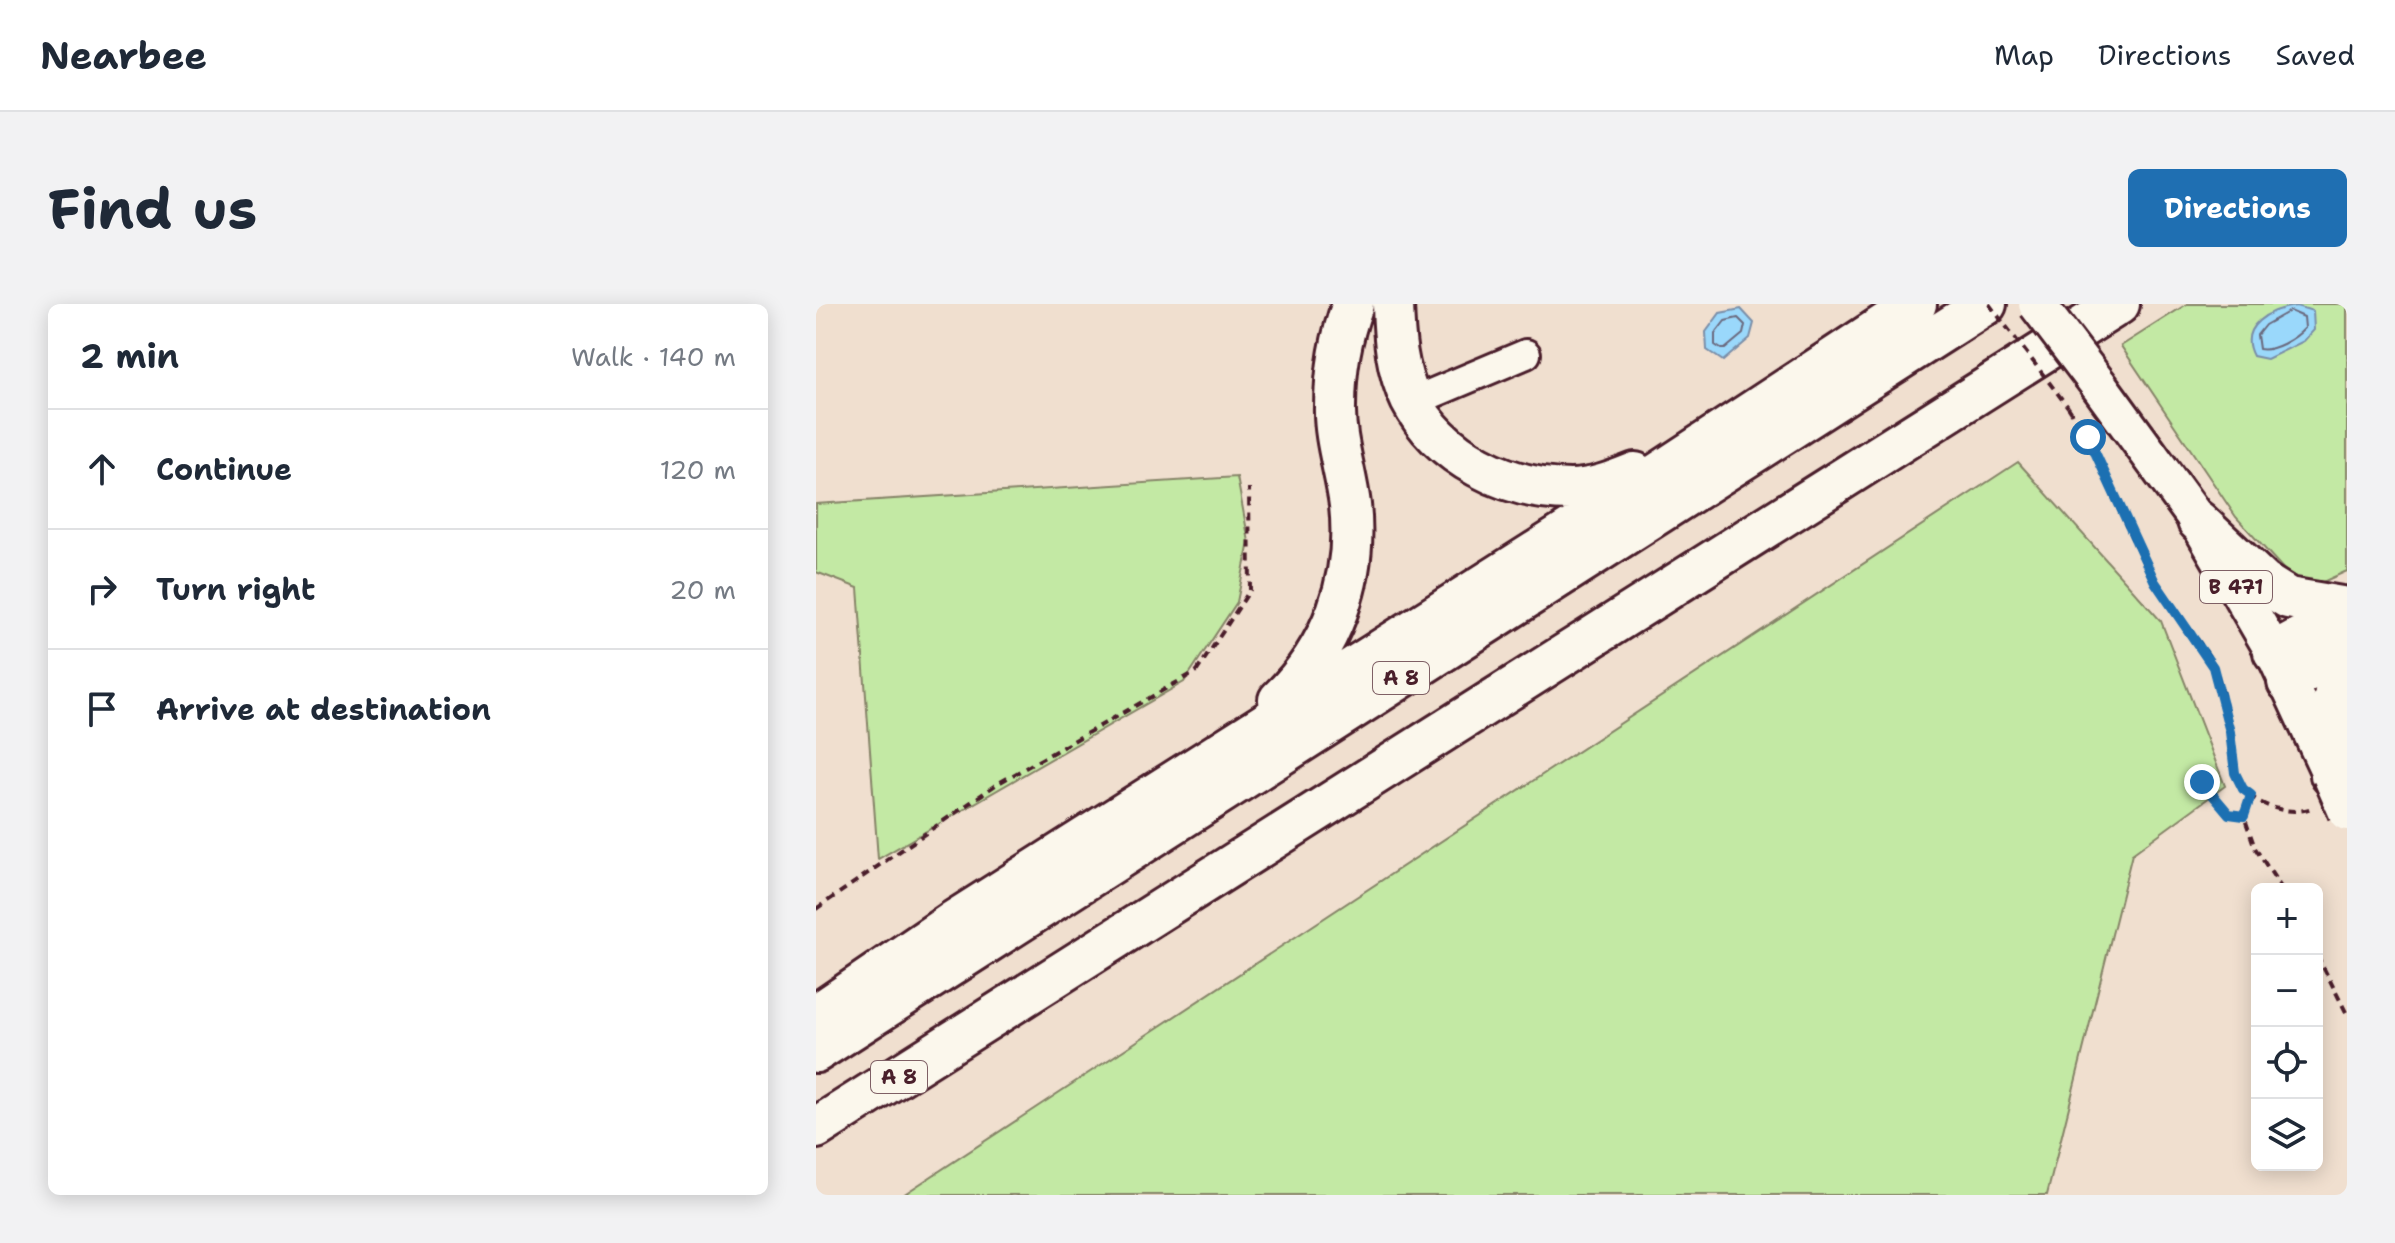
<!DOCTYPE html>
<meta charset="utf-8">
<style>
:root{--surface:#fff;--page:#f2f2f3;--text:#1f2937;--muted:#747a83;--line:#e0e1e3;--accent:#1f6fb2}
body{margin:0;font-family:"Shantell Sans",sans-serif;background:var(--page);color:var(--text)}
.controls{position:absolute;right:24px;bottom:24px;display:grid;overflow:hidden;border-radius:12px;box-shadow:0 4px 20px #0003}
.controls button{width:72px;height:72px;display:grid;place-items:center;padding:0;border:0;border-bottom:2px solid var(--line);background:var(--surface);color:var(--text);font:40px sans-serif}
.stop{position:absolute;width:24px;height:24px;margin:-18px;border:6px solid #1f6fb2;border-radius:50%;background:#fff}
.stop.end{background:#1f6fb2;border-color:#fff;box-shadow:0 2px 8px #0008}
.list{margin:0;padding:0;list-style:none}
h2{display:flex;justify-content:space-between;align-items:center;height:104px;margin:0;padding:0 32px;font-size:34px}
h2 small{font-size:26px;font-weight:400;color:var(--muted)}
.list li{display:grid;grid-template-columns:52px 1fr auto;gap:24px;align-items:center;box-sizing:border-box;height:120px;padding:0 32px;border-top:2px solid var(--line)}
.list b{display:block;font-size:30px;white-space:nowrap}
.list em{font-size:26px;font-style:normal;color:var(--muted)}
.icon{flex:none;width:44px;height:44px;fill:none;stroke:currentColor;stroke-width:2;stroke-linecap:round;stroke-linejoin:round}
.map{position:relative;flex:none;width:1531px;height:891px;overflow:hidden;border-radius:12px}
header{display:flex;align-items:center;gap:48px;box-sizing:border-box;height:112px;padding:0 40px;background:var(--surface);border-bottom:2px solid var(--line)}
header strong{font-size:38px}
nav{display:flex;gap:44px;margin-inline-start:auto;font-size:28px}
.intro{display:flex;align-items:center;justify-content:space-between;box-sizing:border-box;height:192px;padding:0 48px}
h1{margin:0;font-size:56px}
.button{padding:20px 36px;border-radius:12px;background:var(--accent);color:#fff;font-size:28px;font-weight:700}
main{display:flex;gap:48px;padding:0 48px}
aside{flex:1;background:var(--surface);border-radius:12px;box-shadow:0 4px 20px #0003}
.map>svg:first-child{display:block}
.green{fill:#c3e9a4;stroke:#868468;stroke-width:2}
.water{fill:#9ad8fb;stroke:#7a8ea8;stroke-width:2}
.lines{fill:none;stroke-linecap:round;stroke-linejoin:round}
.shore{stroke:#6a697e;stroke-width:2}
.minor-casing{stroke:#4a1f2b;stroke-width:34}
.major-casing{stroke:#4a1f2b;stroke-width:42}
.highway-casing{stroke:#4a1f2b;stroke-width:46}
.path{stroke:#4a1f2b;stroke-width:4;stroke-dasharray:8 6;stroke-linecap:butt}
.minor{stroke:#fbf7ec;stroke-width:28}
.major{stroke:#fbf7ec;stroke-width:36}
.highway{stroke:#fbf7ec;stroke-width:40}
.major-bridge-casing{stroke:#4a1f2b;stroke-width:42;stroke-linecap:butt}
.path-bridge{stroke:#4a1f2b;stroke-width:4;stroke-dasharray:8 6;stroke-linecap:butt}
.major-bridge{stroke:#fbf7ec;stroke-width:36}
.route{stroke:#1f6fb2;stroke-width:10}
.labels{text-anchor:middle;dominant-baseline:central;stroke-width:8;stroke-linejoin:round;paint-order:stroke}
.shield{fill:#fbf7ec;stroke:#7f6065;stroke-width:2}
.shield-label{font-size:20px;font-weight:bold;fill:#4a1f2b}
</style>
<header>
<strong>Nearbee</strong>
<nav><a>Map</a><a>Directions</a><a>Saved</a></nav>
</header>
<div class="intro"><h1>Find us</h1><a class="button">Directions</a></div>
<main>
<aside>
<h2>2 min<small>Walk · 140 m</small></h2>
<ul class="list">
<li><svg class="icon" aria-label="ahead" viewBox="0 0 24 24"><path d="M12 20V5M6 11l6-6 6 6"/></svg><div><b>Continue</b></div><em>120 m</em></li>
<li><svg class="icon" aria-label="right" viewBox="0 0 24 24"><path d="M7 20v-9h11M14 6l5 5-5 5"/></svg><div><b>Turn right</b></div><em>20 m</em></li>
<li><svg class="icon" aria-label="arrive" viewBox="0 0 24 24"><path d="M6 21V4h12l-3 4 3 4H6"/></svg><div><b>Arrive at destination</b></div></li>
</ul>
</aside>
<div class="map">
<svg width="1531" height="891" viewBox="0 0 1531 891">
<rect width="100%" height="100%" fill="#f0dfcf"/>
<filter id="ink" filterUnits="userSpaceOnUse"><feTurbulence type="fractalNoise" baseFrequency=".0125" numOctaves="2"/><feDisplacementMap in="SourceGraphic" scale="16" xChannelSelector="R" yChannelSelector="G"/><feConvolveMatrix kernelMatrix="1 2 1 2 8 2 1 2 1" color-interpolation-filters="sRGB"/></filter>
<g filter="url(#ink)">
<path class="green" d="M 1371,0 L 1531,0 L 1531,267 L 1498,282 L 1480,279 L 1420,213 L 1305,42 Z
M 1202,158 L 1345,317 L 1409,482 L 1316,550 L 1231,891 L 87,891 Z
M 421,173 L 433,238 L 421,298 L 368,378 L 62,555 L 42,284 L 0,268 L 0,200 Z"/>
<path class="water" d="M 1480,2 L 1497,7 L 1498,26 L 1488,37 L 1451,55 L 1437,52 C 1421,22 1454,5 1480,2 Z
M 925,5 L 938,19 L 934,34 L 907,57 L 891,46 L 890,28 L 904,9 Z"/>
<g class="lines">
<path class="shore" d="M 1474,7 L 1488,13 L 1489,24 C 1479,35 1457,48 1443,45 L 1441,31 L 1449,21 Z
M 922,14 L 929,21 L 927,30 L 909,45 L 905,45 L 899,41 L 899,30 L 909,17 Z"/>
<defs>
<path id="minor" d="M 596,98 L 710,50"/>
<path id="major" d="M 1282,80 L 1382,217 L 1458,348 L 1514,469"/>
<path id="highway" d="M 577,0 C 578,33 580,65 595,96 C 624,153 692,186 754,186 C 777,186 799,177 819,169
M 1382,217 L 1448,279 L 1472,294 L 1531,304
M 1458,348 L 1531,308
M 1472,378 L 1531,343
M 463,396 C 516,345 542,274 534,201 C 530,168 518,135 519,103 C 519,69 525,32 537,0
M 1515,471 C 1515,435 1511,389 1531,358
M 0,711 L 135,619 L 814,188 L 1100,0
M 0,748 L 1170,0
M 0,824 L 1303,0"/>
</defs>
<use href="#minor" class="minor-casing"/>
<use href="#major" class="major-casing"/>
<use href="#highway" class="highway-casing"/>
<path class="path" d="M 1252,103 C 1288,158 1306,221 1339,278 C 1354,305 1386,337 1398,363 C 1406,382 1410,408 1414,429 C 1417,447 1414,473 1429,487 C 1445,503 1474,512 1496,504
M 1386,478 L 1413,510 L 1428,512
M 1435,491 L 1428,512 L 1439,544 L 1466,585
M 0,605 L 181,480 L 381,367 L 434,286 L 433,184
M 1501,651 L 1531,710"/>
<use href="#minor" class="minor"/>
<use href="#major" class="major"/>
<use href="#highway" class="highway"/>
<defs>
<path id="major-bridge" d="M 1221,0 L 1282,80
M 1515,471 L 1531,508"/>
</defs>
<use href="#major-bridge" class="major-bridge-casing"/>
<path class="path-bridge" d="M 1173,0 L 1252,103"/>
<use href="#major-bridge" class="major-bridge"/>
</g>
</g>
<g class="lines" filter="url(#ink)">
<path class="route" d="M 1272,133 L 1339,278 L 1397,363 L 1414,428 L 1419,469 L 1427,485 L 1435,491 L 1428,512 L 1413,510 L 1386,478"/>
</g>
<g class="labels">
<g class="shield">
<rect x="1384" y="267" width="72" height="32" rx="6"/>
<rect x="557" y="358" width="56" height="32" rx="6"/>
<rect x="55" y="757" width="56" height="32" rx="6"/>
</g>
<g class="shield-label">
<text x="1420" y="283">B 471</text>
<text x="585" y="374">A 8</text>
<text x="83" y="773">A 8</text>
</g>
</g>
</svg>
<div class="controls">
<button>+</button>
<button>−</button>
<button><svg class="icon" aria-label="locate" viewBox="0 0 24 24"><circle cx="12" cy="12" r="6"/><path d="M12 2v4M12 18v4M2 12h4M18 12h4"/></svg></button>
<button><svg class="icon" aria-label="layers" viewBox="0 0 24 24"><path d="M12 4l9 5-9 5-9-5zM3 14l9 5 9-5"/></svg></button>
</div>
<div class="stop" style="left:1272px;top:133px"></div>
<div class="stop end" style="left:1386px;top:478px"></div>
</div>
</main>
